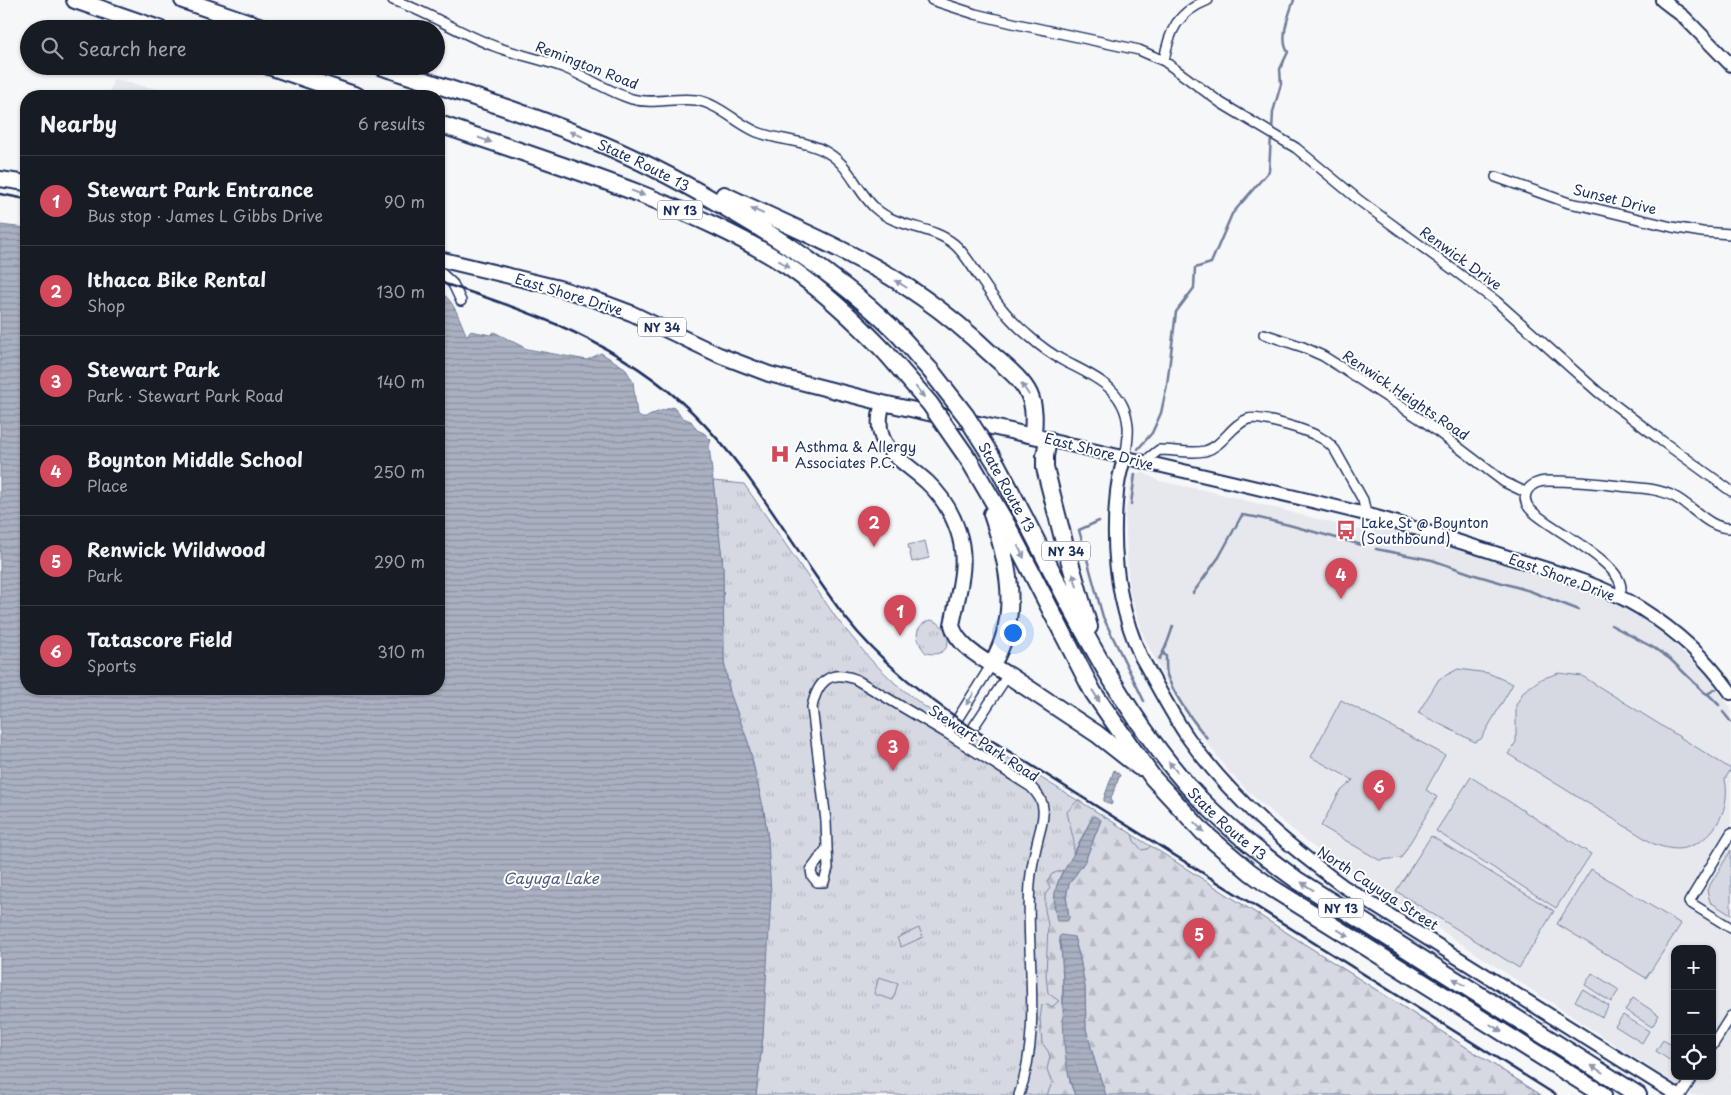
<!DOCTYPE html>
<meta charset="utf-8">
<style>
:root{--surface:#171b24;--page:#20242c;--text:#f1f3f6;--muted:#9ea1a6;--line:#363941;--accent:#d1495b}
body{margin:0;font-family:"Playpen Sans",sans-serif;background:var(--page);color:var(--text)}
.controls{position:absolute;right:15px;bottom:15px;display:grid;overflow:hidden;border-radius:10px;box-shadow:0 1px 4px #0004}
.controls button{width:45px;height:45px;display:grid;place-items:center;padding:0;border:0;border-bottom:1px solid var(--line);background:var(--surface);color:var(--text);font:25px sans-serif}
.you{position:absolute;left:1012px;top:632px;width:18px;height:18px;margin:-12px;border:4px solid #fff;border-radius:50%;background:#1a73e8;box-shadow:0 0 0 8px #1a73e833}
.badge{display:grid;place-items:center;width:32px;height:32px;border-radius:50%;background:var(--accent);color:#fff;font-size:16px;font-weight:700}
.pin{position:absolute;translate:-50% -41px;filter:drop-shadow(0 1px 2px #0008)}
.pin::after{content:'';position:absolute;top:26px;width:18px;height:15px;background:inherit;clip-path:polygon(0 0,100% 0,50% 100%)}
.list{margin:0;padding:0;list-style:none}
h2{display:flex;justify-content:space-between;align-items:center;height:65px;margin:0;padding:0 20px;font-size:21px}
h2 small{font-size:16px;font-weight:400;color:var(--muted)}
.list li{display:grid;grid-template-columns:32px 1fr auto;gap:15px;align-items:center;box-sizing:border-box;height:90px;padding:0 20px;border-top:1px solid var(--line)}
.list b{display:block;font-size:19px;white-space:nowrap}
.list p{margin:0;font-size:16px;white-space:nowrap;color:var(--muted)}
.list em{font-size:16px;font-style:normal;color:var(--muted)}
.icon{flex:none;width:28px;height:28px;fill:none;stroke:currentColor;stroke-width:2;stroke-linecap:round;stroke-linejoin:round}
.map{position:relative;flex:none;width:1731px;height:1095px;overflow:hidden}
.search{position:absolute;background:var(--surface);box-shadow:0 1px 4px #0004;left:20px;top:20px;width:425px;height:55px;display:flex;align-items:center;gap:12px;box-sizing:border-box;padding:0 18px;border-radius:28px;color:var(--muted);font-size:19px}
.panel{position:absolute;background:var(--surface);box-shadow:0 1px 4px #0004;left:20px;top:90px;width:425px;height:605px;border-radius:20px}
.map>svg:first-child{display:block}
.built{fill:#e6e8ee;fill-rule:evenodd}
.grass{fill:url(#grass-tufts);stroke:#7884a0}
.forest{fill:url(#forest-firs);stroke:#7884a0}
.garden{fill:#d6d9e2;stroke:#7884a0}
.water{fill:url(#water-rules);stroke:#707c99}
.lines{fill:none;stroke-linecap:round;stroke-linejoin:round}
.stream{stroke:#707c99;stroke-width:2.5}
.street-casing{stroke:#1b2f5e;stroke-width:12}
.secondary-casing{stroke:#1b2f5e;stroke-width:16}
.primary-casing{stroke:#1b2f5e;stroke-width:18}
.highway-casing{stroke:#1b2f5e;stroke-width:20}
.street{stroke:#fff;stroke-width:9}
.secondary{stroke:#fff;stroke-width:12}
.primary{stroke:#fff;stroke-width:14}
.highway{stroke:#fff;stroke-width:16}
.rail{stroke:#1b2f5e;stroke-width:2.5}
.highway-bridge-casing{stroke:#1b2f5e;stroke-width:20;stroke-linecap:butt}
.highway-bridge{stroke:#fff;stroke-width:16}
.oneway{fill:#8d97ae}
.labels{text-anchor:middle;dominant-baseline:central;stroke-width:4;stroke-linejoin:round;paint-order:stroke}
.shield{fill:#fff;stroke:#5f6d8e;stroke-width:1}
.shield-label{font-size:12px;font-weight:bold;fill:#1b2f5e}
.street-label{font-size:14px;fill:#1b2f5e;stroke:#fff}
.poi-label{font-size:14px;fill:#1b2f5e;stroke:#fff;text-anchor:start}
.water-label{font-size:15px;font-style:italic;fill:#4d5c81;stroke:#fff}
</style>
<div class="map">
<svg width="1731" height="1095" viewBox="0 0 1731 1095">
<defs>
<pattern id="grass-tufts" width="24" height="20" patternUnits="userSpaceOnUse" patternTransform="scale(1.25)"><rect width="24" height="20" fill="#d6d9e2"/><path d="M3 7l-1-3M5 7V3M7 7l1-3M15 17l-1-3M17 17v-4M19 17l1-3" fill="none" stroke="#b7bbc4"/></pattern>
<pattern id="forest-firs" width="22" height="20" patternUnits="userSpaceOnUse" patternTransform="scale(1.25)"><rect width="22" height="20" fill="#d6d9e2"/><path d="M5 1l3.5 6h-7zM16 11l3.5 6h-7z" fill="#b7bbc4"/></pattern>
<pattern id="water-rules" width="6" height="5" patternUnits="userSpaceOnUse" patternTransform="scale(1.25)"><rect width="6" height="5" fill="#a9b0c1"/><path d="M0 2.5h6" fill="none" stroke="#8990a0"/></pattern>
</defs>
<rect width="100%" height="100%" fill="#f6f7f9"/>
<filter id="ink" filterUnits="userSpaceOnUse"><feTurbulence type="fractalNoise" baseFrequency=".02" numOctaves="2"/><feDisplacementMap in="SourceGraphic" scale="10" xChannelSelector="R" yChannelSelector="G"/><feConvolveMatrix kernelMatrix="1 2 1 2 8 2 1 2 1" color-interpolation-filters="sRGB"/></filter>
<g filter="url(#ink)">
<path class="built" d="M 113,79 L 186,96 L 89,96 L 89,95 L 110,91 Z
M 1142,472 L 1159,481 L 1213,492 L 1372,533 L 1373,524 L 1383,525 L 1551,578 L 1605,598 L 1641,617 L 1672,642 L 1707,675 L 1731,708 L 1731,1095 L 1692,1095 L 1312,846 L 1255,798 L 1229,772 L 1194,725 L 1163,676 L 1144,637 L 1129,590 L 1125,517 L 1132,475 ZM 1675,949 L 1712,949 L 1712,1076 L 1675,1076 Z"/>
<path class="grass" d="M 713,481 L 744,484 L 837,619 L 870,659 L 896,684 L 925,707 L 1100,814 L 1541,1095 L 756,1095 L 763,1036 L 768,839 L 764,811 L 748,742 L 730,693 L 724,662 L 723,567 Z
M 931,620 C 953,625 956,660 926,653 C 915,641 912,626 931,620 Z"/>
<path class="forest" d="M 1078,800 L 1132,834 L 1134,841 L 1142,850 L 1147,849 L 1151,846 L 1541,1095 L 1106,1095 L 1095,1062 L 1086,1029 L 1085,987 L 1080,959 L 1074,937 L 1059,937 C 1064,961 1062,982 1063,1006 C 1064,1032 1068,1058 1070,1083 L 1075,1095 L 1047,1095 L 1052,1083 L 1047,1069 L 1050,1057 L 1048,1051 L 1042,1043 L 1040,1019 L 1042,1005 L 1048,1004 L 1052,1007 L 1059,1001 L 1048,993 L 1046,976 L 1048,925 L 1045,910 L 1045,895 L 1050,888 L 1047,882 L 1052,874 L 1063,870 C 1057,882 1054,893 1054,907 L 1069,918 L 1066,896 L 1069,884 L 1085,861 L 1101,820 L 1093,816 L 1073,854 L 1074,842 L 1067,812 Z"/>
<path class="garden" d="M 925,541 L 929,558 L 912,562 L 908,545 Z
M 1458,669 L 1488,673 L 1513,684 L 1481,739 L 1475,742 L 1418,713 L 1439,679 Z
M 1559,673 L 1582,676 L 1731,769 L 1725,779 C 1731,807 1716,838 1688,847 C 1677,851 1665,848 1654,844 L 1508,754 L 1516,742 L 1516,705 L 1524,691 L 1541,679 Z
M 1341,700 L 1445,755 L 1426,790 L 1437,797 L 1401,858 L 1379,860 L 1321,826 L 1339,793 L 1353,780 L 1311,757 Z
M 1471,777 L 1591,854 L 1556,908 L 1436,831 Z
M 1431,836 L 1554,911 L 1519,968 L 1396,891 Z
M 1731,850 L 1731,915 L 1710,902 L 1707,890 Z
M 1591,869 L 1681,924 L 1646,978 L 1557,924 Z
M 919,928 L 923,937 L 901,947 L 897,938 Z
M 1592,973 L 1619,990 L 1611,1002 L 1585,985 Z
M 879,977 L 898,983 L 893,1000 L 874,994 Z
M 1583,989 L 1609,1006 L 1602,1017 L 1575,1001 Z
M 1633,998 L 1659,1015 L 1652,1027 L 1625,1010 Z
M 1623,1015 L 1649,1031 L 1642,1043 L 1615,1026 Z
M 1663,1040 L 1675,1047 L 1675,1064 L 1656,1051 Z"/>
<path class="water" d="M 0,225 L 26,228 L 26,689 L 439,689 L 439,292 C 454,298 460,322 467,336 L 470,331 L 491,335 L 494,332 L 527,349 L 587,360 L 601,353 L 625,368 L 633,382 L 637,415 L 642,418 L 646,418 L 652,414 L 673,407 L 683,418 L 691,421 L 697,430 L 704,433 L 711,440 L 709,446 L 723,567 L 724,662 L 730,693 L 748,742 L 764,811 L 768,839 L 771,895 L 763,1036 L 756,1095 L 0,1095 Z
M 1114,770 L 1120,775 L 1111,798 L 1112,803 L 1111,805 L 1104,801 L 1104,798 Z
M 1094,816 L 1101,820 L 1085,861 L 1069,884 L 1066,896 L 1069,918 L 1067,921 L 1057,921 C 1049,886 1061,877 1077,848 C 1083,837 1087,826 1094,816 Z
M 1061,935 L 1074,937 L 1080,959 L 1085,987 L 1086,1029 L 1095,1062 L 1106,1095 L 1075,1095 C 1055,1046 1069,988 1059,937 Z"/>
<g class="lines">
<path class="stream" d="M 1272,131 L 1273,112 L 1281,84 L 1280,69 L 1288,52 C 1279,39 1289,14 1294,0
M 1138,449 L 1152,433 L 1161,413 L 1167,385 L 1176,312 L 1194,288 L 1195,268 L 1211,263 L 1232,214 L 1269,171 L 1271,136
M 1131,504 L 1135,474
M 1099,521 L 1079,530 L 1103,617 L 1144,701
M 1376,549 L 1432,560 L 1475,575 L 1530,591 L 1579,610
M 1193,593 L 1219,557 L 1242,515 L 1255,517 L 1289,525 L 1362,545
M 1611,625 L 1654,648 L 1670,659 L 1704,692 L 1707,694 L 1716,689
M 1163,653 L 1166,656 C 1166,662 1166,670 1167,675 C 1175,698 1192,720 1207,738
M 1159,659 C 1166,649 1169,638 1173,626
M 1708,694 L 1719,705
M 1723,712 L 1731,722"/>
<defs>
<path id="street" d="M 393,0 C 428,12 459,33 494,46 C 517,55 542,59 565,68 C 587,77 609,92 632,99 C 653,105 675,97 696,100 C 719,104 736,123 757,132 C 780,141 807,140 828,153 C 850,166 857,191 875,208 C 898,229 931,225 954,244 C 966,254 973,269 982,281 C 996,302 1010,321 1030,337 C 1040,346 1051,354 1064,361 C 1093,376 1125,388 1128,426 C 1129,436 1127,447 1125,458
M 932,0 L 975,14 L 1017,24 L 1139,50 L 1164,61 L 1221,103 L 1296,148 L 1360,201 L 1496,301 L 1598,392 L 1662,441 L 1731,491
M 1164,61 C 1169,30 1178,12 1208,0
M 1496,177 L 1569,203 L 1585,206 L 1672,227 L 1702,232 L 1731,234
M 439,271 L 453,284 L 461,301
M 1264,334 L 1303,347 L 1323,356 L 1342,368 L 1425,422 L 1504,482 L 1525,492
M 1149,463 L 1150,457 L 1159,450 C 1174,450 1191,454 1205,451 C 1223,446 1231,425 1248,419 C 1259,415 1310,431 1321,438 C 1327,441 1331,445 1335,450 L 1363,500 L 1366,514
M 1619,596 C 1619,594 1620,592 1621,589 C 1622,562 1548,528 1531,510 C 1517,495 1531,481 1547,481 C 1572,481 1596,483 1620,486 C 1639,488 1658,488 1675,497 C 1694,507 1709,529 1731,528
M 948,734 L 992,664
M 963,743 L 1008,675
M 1731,833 L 1689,902 L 1731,928
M 827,848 L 828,868 L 824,882 L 817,882 L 812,876 L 811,870 L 827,848 L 826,821 L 812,707 C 817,683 829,669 855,679 L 948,734 L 1031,787 C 1037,793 1043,800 1043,809 C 1044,818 1041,827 1039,835 C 1035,851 1031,867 1030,884 C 1025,954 1043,1027 1019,1095
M 1712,1046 L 1731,1016
M 1681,1095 L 1693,1076"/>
<path id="secondary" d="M 1662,0 L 1684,17 L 1731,65
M 1048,440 C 1154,464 1260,488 1365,514 C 1408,525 1450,539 1492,552 C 1541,568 1596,581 1640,608 C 1675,630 1708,660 1731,693
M 1125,458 C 1119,472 1117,487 1116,503 C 1112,555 1119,609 1141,657 C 1156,683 1172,715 1189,739 C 1231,798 1286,844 1343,886 L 1677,1095"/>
<path id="primary" d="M 0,179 L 26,183
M 439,259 L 559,288 L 599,301 L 631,313 L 719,355 L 769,374 L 883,403 L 1042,438
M 883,403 C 869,447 900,457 927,482 C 941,495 952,513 958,531 C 969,563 958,593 952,625 C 957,648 989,662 1008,675"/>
<g id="highway">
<path d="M 75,0 L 159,29"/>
<path d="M 183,0 L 267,29"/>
<path d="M 269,66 L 357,96"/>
<path id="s1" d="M 380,66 C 455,91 531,114 604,145 C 651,165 695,189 738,215 C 793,247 844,282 890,326 C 905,340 917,356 931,371"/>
<path d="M 439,124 C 507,147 576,169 643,195 C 693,215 741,236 786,265 C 824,291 857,322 888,355"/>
<path d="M 724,195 C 766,215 809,233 851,255 C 902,280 949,314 990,353 C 1003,365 1021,378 1029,394 C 1035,407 1034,421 1033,435"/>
<path d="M 1048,440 L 1045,456 L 1045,468 L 1064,542 L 1089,627"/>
<path d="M 969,460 L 1007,525 L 1093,692 L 1131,747 L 1153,778 L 1203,832 L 1250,872 L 1272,888 L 1603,1095"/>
<path id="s2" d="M 997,465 C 1056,575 1105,691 1188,786 C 1220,822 1258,852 1297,880 L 1638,1095"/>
<path d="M 992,664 C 1021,616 1009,564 992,514"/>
<path d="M 1008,675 L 1097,734 L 1139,767"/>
</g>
</defs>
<use href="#street" class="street-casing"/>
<use href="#secondary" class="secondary-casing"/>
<use href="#primary" class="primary-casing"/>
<use href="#highway" class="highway-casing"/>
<use href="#street" class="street"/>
<use href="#secondary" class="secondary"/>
<use href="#primary" class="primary"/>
<use href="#highway" class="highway"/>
<path class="rail" d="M 0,194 L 26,199
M 439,282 C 531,311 621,343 692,412 C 753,471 793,549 845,617 C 880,662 925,696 972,728 L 1556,1095"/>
<defs>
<path id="highway-bridge" d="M 888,355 L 930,404 L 969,460
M 931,371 L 966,416 L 997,465"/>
</defs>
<use href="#highway-bridge" class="highway-bridge-casing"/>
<use href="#highway-bridge" class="highway-bridge"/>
</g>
<defs><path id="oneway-solid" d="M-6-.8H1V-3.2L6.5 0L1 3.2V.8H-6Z" transform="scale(1.25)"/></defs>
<g class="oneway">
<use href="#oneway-solid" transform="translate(576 134) rotate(-158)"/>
<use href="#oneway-solid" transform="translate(485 140) rotate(19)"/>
<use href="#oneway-solid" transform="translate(638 193) rotate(21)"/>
<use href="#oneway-solid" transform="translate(757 211) rotate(-155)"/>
<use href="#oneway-solid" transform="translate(784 264) rotate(33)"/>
<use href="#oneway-solid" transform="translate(901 284) rotate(-148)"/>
<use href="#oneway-solid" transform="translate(1025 389) rotate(-124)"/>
<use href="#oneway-solid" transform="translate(920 392) rotate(51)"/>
<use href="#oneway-solid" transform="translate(1021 552) rotate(63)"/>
<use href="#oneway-solid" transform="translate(1075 580) rotate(-106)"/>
<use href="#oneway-solid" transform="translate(1096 696) rotate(58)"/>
<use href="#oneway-solid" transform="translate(970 699) rotate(123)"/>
<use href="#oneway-solid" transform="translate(1173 767) rotate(-129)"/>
<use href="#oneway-solid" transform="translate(1199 827) rotate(45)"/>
<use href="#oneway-solid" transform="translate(1307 886) rotate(-147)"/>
<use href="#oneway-solid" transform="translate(1343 933) rotate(32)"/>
<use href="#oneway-solid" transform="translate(1459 982) rotate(-148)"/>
<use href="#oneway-solid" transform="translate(1496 1028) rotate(32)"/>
<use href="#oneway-solid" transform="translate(1597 1069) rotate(-148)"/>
</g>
</g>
<defs>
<symbol id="hospital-bare" viewBox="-9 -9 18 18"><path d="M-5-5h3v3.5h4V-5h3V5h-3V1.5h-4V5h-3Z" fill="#d1495b" stroke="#fff" stroke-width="2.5" paint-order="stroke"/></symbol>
<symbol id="bus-bare" viewBox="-9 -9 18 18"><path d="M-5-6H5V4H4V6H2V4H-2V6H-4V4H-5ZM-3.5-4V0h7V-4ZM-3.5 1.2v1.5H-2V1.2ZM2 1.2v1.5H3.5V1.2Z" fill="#d1495b" stroke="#fff" stroke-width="2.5" paint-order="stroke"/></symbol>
</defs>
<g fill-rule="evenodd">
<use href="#hospital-bare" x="766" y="440" width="28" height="28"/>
<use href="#bus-bare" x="1332" y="516" width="28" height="28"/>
</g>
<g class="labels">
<g class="shield">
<rect x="657.5" y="200.5" width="45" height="19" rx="4"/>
<rect x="638" y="317.5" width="48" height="19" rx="4"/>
<rect x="1042" y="541.5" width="48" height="19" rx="4"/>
<rect x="1318.5" y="898.5" width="45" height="19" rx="4"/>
</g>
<g class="shield-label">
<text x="680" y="210">NY 13</text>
<text x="662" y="327">NY 34</text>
<text x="1066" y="551">NY 34</text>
<text x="1341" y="908">NY 13</text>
</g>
<g class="street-label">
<text transform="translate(587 65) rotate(21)">Remington Road</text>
<text stroke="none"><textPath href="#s1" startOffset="282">State Route 13</textPath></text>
<text transform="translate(1615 199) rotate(14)">Sunset Drive</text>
<text transform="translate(1461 258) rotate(36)">Renwick Drive</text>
<text transform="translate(569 294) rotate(17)">East Shore Drive</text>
<text transform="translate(1406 395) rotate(34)">Renwick Heights Road</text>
<text transform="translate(1099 451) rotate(14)">East Shore Drive</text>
<text transform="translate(1007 487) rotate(61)">State Route 13</text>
<text transform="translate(1562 577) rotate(20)">East Shore Drive</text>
<text transform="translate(984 743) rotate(33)">Stewart Park Road</text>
<text stroke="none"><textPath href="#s2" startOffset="429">State Route 13</textPath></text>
<text transform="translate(1378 888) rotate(33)">North Cayuga Street</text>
</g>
<g class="poi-label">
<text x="795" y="446">Asthma &amp; Allergy<tspan x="795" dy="16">Associates P.C.</tspan></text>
<text x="1361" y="522">Lake St @ Boynton<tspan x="1361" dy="16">(Southbound)</tspan></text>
</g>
<g class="water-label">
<text x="551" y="877">Cayuga Lake</text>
</g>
</g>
</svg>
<div class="controls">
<button>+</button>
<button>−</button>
<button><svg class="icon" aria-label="locate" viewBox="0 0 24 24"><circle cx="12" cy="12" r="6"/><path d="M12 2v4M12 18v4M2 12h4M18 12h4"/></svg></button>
</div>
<div class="you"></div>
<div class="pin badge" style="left:900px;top:636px">1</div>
<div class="pin badge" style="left:874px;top:547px">2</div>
<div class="pin badge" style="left:893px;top:771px">3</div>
<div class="pin badge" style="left:1341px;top:599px">4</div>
<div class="pin badge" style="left:1199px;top:959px">5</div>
<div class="pin badge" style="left:1379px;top:811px">6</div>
<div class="search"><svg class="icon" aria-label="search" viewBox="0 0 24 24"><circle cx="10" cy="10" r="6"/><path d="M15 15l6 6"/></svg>Search here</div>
<section class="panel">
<h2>Nearby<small>6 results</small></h2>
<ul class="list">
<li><span class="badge">1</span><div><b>Stewart Park Entrance</b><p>Bus stop · James L Gibbs Drive</p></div><em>90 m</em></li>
<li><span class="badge">2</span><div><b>Ithaca Bike Rental</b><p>Shop</p></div><em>130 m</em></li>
<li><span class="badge">3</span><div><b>Stewart Park</b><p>Park · Stewart Park Road</p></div><em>140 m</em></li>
<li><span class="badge">4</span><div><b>Boynton Middle School</b><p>Place</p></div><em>250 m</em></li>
<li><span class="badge">5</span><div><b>Renwick Wildwood</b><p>Park</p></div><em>290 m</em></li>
<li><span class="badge">6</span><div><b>Tatascore Field</b><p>Sports</p></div><em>310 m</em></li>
</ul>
</section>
</div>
